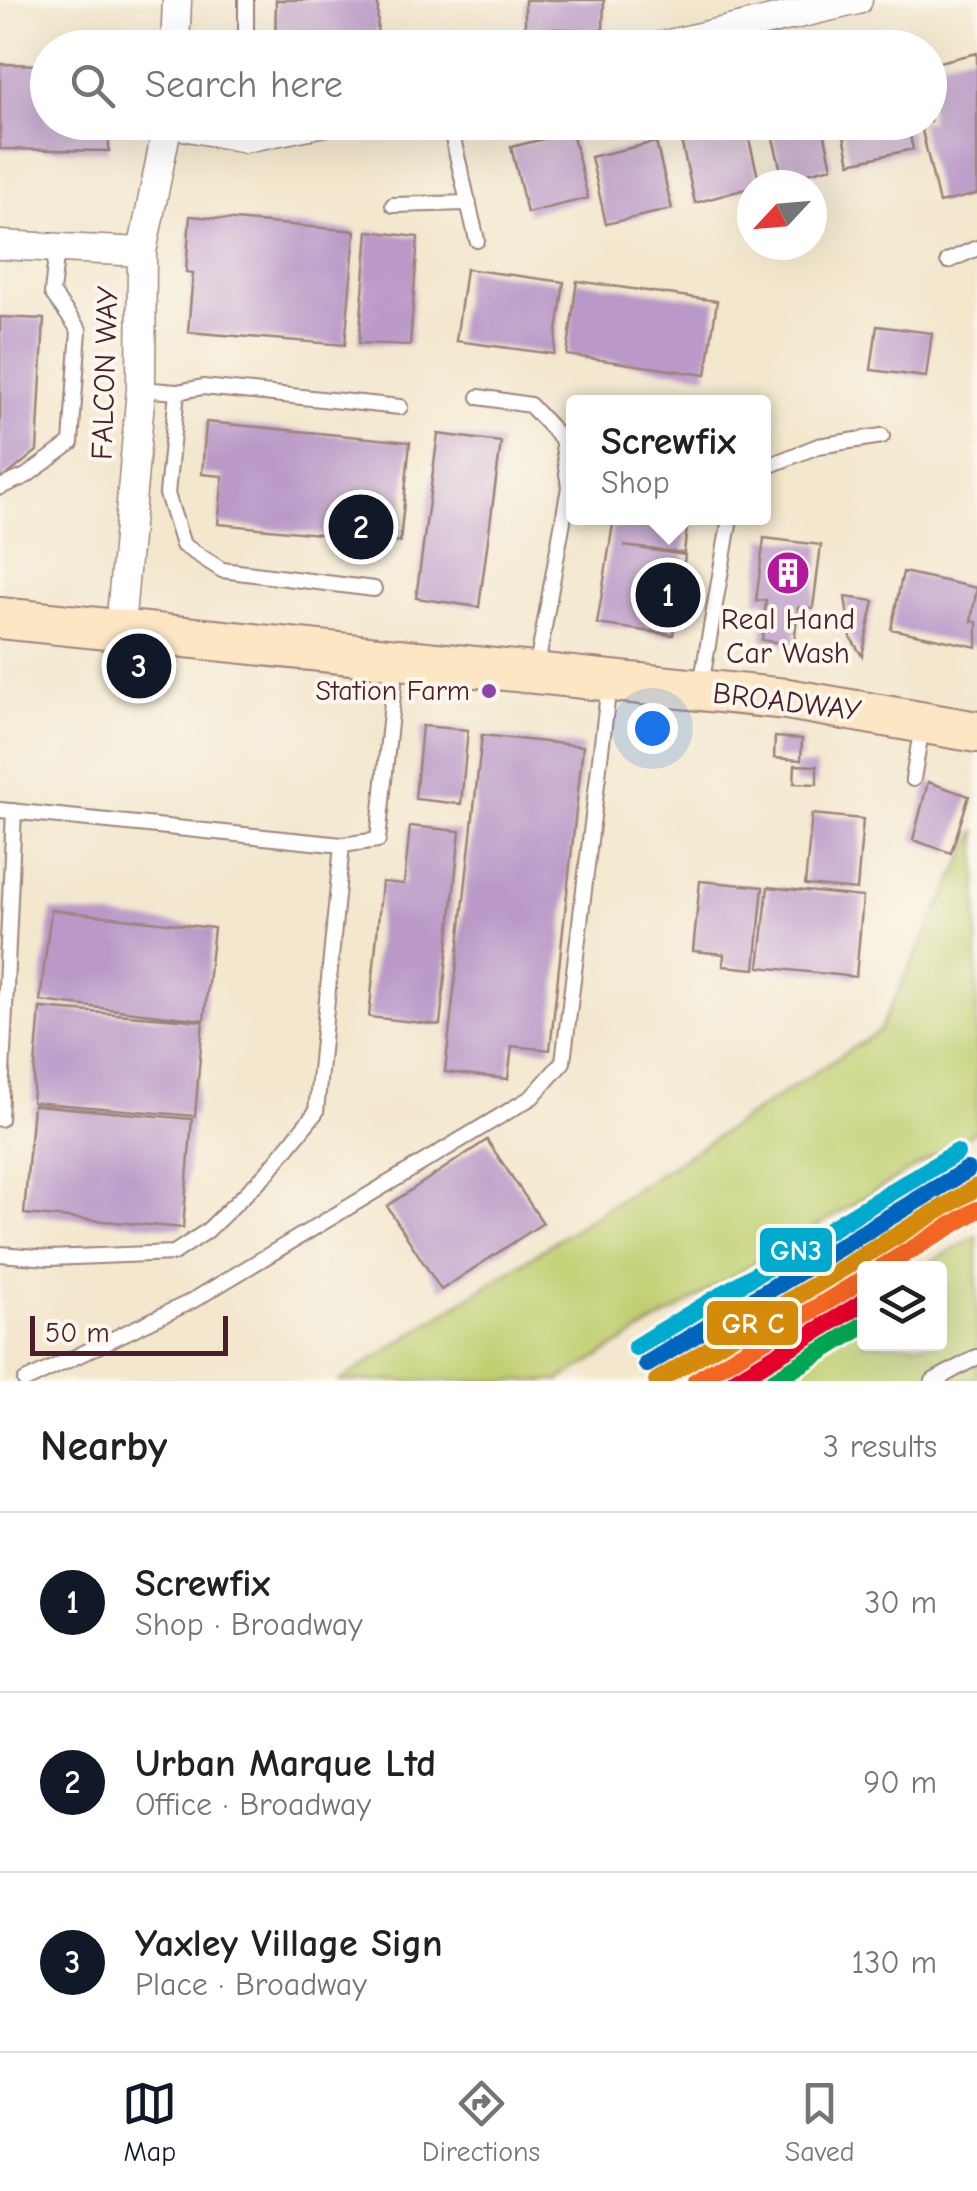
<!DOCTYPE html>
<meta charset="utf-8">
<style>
:root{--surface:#fff;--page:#f2f2f2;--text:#202124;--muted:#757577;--line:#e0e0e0;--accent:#111827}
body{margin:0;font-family:"Comic Neue",sans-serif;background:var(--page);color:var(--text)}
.controls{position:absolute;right:30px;bottom:30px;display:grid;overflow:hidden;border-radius:10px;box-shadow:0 10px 40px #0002}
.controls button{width:90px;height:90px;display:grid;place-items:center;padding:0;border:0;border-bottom:2px solid var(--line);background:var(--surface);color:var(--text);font:50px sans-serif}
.compass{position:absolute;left:737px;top:170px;width:90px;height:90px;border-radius:50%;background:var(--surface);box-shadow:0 10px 40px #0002;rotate:244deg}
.scale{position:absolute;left:30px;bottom:25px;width:198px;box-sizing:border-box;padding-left:10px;border:5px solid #4a1f2b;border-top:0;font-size:28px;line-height:35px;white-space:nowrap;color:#4a1f2b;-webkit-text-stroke:8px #fbf7ec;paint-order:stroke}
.you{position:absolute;left:652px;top:728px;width:35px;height:35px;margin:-25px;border:8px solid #fff;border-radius:50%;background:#1a73e8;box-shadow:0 0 0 15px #1a73e833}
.badge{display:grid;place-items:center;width:65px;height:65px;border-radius:50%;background:var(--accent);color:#fff;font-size:32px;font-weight:700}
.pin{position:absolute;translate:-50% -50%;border:5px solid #fff;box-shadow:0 2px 10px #0006}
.popup{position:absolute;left:566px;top:395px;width:205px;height:130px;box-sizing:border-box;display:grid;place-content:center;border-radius:10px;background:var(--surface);filter:drop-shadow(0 2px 8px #0005);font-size:32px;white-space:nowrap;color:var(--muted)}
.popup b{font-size:38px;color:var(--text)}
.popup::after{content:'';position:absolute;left:50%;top:100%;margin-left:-20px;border:20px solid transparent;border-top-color:var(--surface)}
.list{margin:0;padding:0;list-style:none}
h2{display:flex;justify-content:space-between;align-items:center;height:130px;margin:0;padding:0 40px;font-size:42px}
h2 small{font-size:32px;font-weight:400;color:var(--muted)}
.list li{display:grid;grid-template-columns:65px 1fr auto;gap:30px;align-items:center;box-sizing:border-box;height:180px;padding:0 40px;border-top:2px solid var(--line)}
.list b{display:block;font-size:38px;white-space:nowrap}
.list p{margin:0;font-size:32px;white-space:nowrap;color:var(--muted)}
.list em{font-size:32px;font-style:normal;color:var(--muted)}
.icon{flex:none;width:55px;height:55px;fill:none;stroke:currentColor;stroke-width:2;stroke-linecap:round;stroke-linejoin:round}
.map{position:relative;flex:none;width:977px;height:1381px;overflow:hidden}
.search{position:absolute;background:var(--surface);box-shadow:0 10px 40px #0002;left:30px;right:30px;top:30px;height:110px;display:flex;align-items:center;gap:25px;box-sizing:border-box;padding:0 35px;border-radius:55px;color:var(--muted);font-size:38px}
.sheet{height:670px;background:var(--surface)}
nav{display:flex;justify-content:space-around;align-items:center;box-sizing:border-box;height:140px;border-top:2px solid var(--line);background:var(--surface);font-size:28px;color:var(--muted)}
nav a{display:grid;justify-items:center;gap:5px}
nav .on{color:var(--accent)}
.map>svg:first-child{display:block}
.green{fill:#c0cf71;stroke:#85774e;stroke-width:2.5}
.building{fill:#ba98c7}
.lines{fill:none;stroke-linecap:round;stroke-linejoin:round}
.service-casing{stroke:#9e837c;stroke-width:18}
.minor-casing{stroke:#9e837c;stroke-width:31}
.secondary-casing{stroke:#9e837c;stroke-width:44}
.service{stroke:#fff;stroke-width:14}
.minor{stroke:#fff;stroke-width:28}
.secondary{stroke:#fce6c4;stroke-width:40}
.rail-1-casing{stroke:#fbf7ec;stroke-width:25}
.rail-2-casing{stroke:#fbf7ec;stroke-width:25}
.rail-3-casing{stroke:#fbf7ec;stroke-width:25}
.rail-4-casing{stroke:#fbf7ec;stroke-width:25}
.rail-5-casing{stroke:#fbf7ec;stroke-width:25}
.rail-6-casing{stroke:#fbf7ec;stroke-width:25}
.rail-1{stroke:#d48b09;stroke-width:18}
.rail-2{stroke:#f26522;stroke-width:18}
.rail-3{stroke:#0065bd;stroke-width:18}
.rail-4{stroke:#e4002b;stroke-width:18}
.rail-5{stroke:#00a9ce;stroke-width:18}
.rail-6{stroke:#00a651;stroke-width:18}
.bus-dot{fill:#8e44ad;stroke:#fbf7ec;stroke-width:4}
.labels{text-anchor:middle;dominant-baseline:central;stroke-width:8;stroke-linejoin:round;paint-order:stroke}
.bus-label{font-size:28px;fill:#4a1f2b;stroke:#fbf7ec;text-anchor:end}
.street-label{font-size:30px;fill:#4a1f2b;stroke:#fbf7ec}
.poi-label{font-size:30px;fill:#4a1f2b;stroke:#fbf7ec}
.line-badge{stroke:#fbf7ec;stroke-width:4}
.badge-label{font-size:28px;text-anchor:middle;font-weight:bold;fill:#fff}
</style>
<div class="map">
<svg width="977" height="1381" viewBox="0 0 977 1381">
<rect width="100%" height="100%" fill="#fbf7ec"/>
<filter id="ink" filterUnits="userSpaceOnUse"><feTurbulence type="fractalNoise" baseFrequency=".01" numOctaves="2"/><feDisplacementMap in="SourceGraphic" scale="20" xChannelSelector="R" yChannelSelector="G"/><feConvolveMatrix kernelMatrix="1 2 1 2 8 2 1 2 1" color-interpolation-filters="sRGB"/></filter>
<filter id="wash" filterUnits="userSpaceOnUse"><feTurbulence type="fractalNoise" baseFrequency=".0048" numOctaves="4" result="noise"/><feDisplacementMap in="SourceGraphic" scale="40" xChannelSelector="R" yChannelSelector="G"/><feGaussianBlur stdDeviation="2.25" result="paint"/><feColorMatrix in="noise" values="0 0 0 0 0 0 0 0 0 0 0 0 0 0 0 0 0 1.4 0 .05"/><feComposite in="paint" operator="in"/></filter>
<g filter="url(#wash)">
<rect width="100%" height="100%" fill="#f3e7cd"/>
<path class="green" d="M 977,830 L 977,1130 L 558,1381 L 340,1381 L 879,1031 Z
M 977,1236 L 977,1377 L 970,1381 L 726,1381 L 864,1301 L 864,1344 L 940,1344 L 940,1268 L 920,1268 Z"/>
<g id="blocks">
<path class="building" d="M 276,0 L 378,0 L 377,48 L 275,48 Z
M 525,0 L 604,0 L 603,30 L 525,28 Z
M 977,53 L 977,194 L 939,203 L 920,122 L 930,122 L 930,64 Z
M 0,64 L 48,65 L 48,122 L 109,122 L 109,151 L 0,149 Z
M 736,122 L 745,122 L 760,185 L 695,203 L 680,136 Z
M 769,122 L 822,122 L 832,167 L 783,179 Z
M 841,122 L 907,122 L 913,149 L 850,163 Z
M 572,132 L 588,198 L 527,213 L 511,147 Z
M 656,142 L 672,209 L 606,224 L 591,157 Z
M 190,216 L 355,231 L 345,345 L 188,332 L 193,273 L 186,272 Z
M 368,231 L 418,237 L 410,345 L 359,343 Z
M 466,269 L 564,282 L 554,354 L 456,341 Z
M 577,281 L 717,301 L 706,375 L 567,355 Z
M 0,317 L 44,319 L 37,451 L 0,481 Z
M 877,326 L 932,333 L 926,377 L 871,370 Z
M 206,422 L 410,442 L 400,542 L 218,524 L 223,476 L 202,474 Z
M 438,434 L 501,442 L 479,607 L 416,598 Z
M 614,518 L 688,518 L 684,553 L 624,546 L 685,555 L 673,635 L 597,624 Z
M 764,538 L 821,545 L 813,608 L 798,607 L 794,645 L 762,640 L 766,600 L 756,601 Z
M 903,572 L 977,588 L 971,621 L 977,622 L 977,647 L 891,629 Z
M 845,597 L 874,601 L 862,656 L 851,638 Z
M 422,726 L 468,730 L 461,804 L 415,799 Z
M 482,735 L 583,746 L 550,1050 L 512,1046 L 508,1079 L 445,1072 Z
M 775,737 L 802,739 L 801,760 L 774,758 Z
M 795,765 L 817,766 L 817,784 L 794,783 Z
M 928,782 L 969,796 L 951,853 L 913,840 Z
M 812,814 L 863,819 L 857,890 L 805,885 Z
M 410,826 L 460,831 L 440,1025 L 369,1017 L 382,882 L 404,884 Z
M 700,881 L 763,887 L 755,969 L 723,966 L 724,954 L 693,951 Z
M 768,887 L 863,897 L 856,977 L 759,967 Z
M 51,910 L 214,928 L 204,1020 L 40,1001 Z
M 40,1008 L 203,1021 L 195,1116 L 32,1102 Z
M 33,1105 L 192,1119 L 183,1228 L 24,1214 Z
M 487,1140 L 543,1223 L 441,1290 L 387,1206 Z"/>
</g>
</g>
<g filter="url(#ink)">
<use href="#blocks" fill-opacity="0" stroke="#9e837c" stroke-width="2.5"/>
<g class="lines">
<defs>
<path id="service" d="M 246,48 L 246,0
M 449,122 L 477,240
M 393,205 L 469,203
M 948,261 L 977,248
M 141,389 L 177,392 L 203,387 L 400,407
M 177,392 L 167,494 L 183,545 L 222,570 L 374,589
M 479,397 L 530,405 L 562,439 L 569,487 L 536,672
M 562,439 L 573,428
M 763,468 L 818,446 L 882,436
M 0,487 L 26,476 L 71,443 L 79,330 L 52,293 L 57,247
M 701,685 L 730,518
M 913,779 L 922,726
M 0,810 L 342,845
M 0,1119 L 14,811
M 0,1254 L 49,1258 L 174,1253 L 207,1231 L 267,1173 L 316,1112 L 342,845 L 378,840 L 396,664
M 25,1381 L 192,1301 L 532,1097 L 563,1062 L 609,685
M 933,1381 L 977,1357"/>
<path id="minor" d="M 175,48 L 177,0
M 652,48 L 858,0
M 168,123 L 245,138 L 324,122
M 0,245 L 142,252
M 120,628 L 141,389 L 142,252 L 168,122"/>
<path id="secondary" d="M 0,618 L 787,699 L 977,732"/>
</defs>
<use href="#service" class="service-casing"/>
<use href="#minor" class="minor-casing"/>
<use href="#secondary" class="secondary-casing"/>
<use href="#service" class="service"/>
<use href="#minor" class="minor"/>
<use href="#secondary" class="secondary"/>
<defs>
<path id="rail-1" d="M 657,1381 L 977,1187"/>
<path id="rail-2" d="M 881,1268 L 977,1210
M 696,1381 L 864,1279"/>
<path id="rail-3" d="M 647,1364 L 967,1170"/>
<path id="rail-4" d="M 734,1381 L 864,1302"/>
<path id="rail-5" d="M 636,1347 L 956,1153"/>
<path id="rail-6" d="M 773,1381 L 864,1325"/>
</defs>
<use href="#rail-1" class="rail-1-casing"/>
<use href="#rail-2" class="rail-2-casing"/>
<use href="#rail-3" class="rail-3-casing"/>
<use href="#rail-4" class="rail-4-casing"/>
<use href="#rail-5" class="rail-5-casing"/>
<use href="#rail-6" class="rail-6-casing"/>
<use href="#rail-1" class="rail-1"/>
<use href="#rail-2" class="rail-2"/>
<use href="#rail-3" class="rail-3"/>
<use href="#rail-4" class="rail-4"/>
<use href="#rail-5" class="rail-5"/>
<use href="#rail-6" class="rail-6"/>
</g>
</g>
<defs>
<symbol id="building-disc" viewBox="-11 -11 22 22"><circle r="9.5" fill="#b5179e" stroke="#fbf7ec"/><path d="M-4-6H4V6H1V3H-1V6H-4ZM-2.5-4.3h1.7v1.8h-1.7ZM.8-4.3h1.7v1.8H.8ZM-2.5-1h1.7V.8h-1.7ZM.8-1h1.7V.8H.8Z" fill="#fff"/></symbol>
</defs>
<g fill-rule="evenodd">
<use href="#building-disc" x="763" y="548" width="50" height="50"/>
</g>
<circle class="bus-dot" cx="489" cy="691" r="9"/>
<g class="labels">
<g class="bus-label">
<text x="470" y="691">Station Farm</text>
</g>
<g class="street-label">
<text transform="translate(105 373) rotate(-88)">FALCON WAY</text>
<text transform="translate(787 702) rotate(7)">BROADWAY</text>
</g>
<g class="poi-label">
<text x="788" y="619">Real Hand<tspan x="788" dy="34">Car Wash</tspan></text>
</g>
</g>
<g class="line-badge">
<rect x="758" y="1226" width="76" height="48" rx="10" fill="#00a9ce"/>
<rect x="705" y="1299" width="95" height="48" rx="10" fill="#d48b09"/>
</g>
<g class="badge-label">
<text x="796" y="1260">GN3</text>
<text x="753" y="1333">GR C</text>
</g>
</svg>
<div class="controls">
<button><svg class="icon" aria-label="layers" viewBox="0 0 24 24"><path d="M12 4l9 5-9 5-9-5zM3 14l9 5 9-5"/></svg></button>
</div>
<svg class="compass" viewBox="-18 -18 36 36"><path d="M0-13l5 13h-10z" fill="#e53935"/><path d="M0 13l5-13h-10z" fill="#757577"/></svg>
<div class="scale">50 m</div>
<div class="you"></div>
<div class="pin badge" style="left:668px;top:595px">1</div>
<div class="popup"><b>Screwfix</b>Shop</div>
<div class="pin badge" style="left:361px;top:527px">2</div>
<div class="pin badge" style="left:139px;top:666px">3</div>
<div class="search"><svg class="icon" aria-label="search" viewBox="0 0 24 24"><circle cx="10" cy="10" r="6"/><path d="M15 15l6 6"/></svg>Search here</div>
</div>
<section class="sheet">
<h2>Nearby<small>3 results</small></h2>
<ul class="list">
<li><span class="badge">1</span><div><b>Screwfix</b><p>Shop · Broadway</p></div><em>30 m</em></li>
<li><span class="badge">2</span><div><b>Urban Marque Ltd</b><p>Office · Broadway</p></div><em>90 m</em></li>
<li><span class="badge">3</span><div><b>Yaxley Village Sign</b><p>Place · Broadway</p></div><em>130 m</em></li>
</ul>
</section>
<nav>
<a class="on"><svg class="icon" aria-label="map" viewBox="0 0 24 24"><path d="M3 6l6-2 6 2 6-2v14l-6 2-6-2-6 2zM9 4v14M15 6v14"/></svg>Map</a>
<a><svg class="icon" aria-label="directions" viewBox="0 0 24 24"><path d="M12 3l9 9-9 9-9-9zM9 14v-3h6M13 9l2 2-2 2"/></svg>Directions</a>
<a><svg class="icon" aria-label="saved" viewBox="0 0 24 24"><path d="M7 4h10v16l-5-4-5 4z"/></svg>Saved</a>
</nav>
